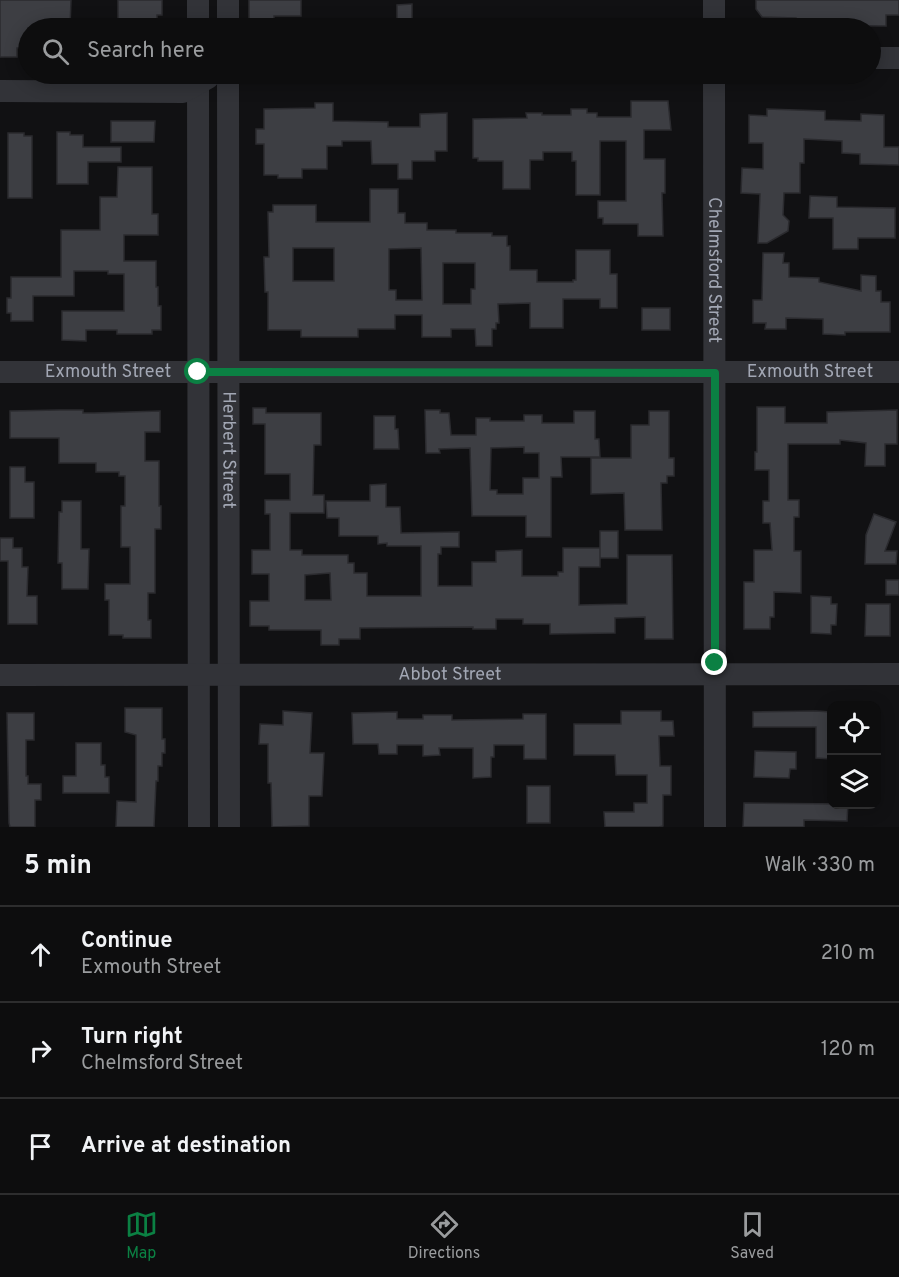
<!DOCTYPE html>
<meta charset="utf-8">
<style>
:root{--surface:#0d0d0e;--page:#1b1b1c;--text:#f1f3f6;--muted:#9a9c9e;--line:#2d2d2e;--accent:#0b8043}
body{margin:0;font-family:Overpass,sans-serif;background:var(--page);color:var(--text)}
.controls{position:absolute;right:18px;bottom:18px;display:grid;overflow:hidden;border-radius:12px;box-shadow:0 3px 15px #0003}
.controls button{width:54px;height:54px;display:grid;place-items:center;padding:0;border:0;border-bottom:2px solid var(--line);background:var(--surface);color:var(--text);font:30px sans-serif}
.stop{position:absolute;width:18px;height:18px;margin:-14px;border:4px solid #0b8043;border-radius:50%;background:#fff}
.stop.end{background:#0b8043;border-color:#fff;box-shadow:0 2px 6px #0008}
.list{margin:0;padding:0;list-style:none}
h2{display:flex;justify-content:space-between;align-items:center;height:78px;margin:0;padding:0 24px;font-size:26px}
h2 small{font-size:20px;font-weight:400;color:var(--muted)}
.list li{display:grid;grid-template-columns:39px 1fr auto;gap:18px;align-items:center;box-sizing:border-box;height:96px;padding:0 24px;border-top:2px solid var(--line)}
.list b{display:block;font-size:22px;white-space:nowrap}
.list p{margin:0;font-size:20px;white-space:nowrap;color:var(--muted)}
.list em{font-size:20px;font-style:normal;color:var(--muted)}
.icon{flex:none;width:33px;height:33px;fill:none;stroke:currentColor;stroke-width:2;stroke-linecap:round;stroke-linejoin:round}
.map{position:relative;flex:none;width:899px;height:827px;overflow:hidden}
.search{position:absolute;background:var(--surface);box-shadow:0 3px 15px #0003;left:18px;right:18px;top:18px;height:66px;display:flex;align-items:center;gap:15px;box-sizing:border-box;padding:0 21px;border-radius:33px;color:var(--muted);font-size:22px}
.sheet{height:366px;background:var(--surface)}
nav{display:flex;justify-content:space-around;align-items:center;box-sizing:border-box;height:84px;border-top:2px solid var(--line);background:var(--surface);font-size:16px;color:var(--muted)}
nav a{display:grid;justify-items:center;gap:3px}
nav .on{color:var(--accent)}
.map>svg:first-child{display:block}
.building{fill:#3d3e43;stroke:#2b2b2f;stroke-width:1.5;fill-rule:evenodd}
.lines{fill:none;stroke-linecap:round;stroke-linejoin:round}
.minor{stroke:#323338;stroke-width:22}
.route{stroke:#0b8043;stroke-width:8}
.labels{text-anchor:middle;dominant-baseline:central;stroke-width:5;stroke-linejoin:round;paint-order:stroke}
.street-label{font-size:18px;fill:#a2a7b4;stroke:#0d0c0e}
</style>
<div class="map">
<svg width="899" height="827" viewBox="0 0 899 827">
<rect width="100%" height="100%" fill="#111113"/>
<path class="building" d="M 0,0 L 71,0 L 70,28 L 28,28 L 28,48 L 17,48 L 17,57 L 0,57 Z
M 118,0 L 162,0 L 162,15 L 157,15 L 157,22 L 144,22 L 144,24 L 118,24 Z
M 249,0 L 301,0 L 301,16 L 274,16 L 274,25 L 249,25 Z
M 756,0 L 899,0 L 899,15 L 886,15 L 886,26 L 796,25 L 796,18 L 762,17 L 756,9 Z
M 412,4 L 412,24 L 397,24 L 397,5 Z
M 631,101 L 668,101 L 671,130 L 644,130 L 644,159 L 665,159 L 665,193 L 662,193 L 663,236 L 638,236 L 638,224 L 603,224 L 603,218 L 598,218 L 598,201 L 626,201 L 626,141 L 600,141 L 600,195 L 576,195 L 576,161 L 572,161 L 572,152 L 543,152 L 543,160 L 530,160 L 530,189 L 503,189 L 503,161 L 478,161 L 478,158 L 473,158 L 473,119 L 527,118 L 526,113 L 542,113 L 542,115 L 571,115 L 571,109 L 587,109 L 587,113 L 597,113 L 597,117 L 631,117 Z
M 315,103 L 333,103 L 333,121 L 388,122 L 388,127 L 420,127 L 420,114 L 447,113 L 447,151 L 435,151 L 435,161 L 412,161 L 412,179 L 398,179 L 398,164 L 372,164 L 371,141 L 342,141 L 342,146 L 327,146 L 327,169 L 302,169 L 302,178 L 278,178 L 278,175 L 264,175 L 264,144 L 256,144 L 256,129 L 264,129 L 264,109 L 315,108 Z
M 767,109 L 825,111 L 825,120 L 861,121 L 861,114 L 884,115 L 884,147 L 899,147 L 899,165 L 860,164 L 860,154 L 842,153 L 842,141 L 804,139 L 804,163 L 800,163 L 800,193 L 784,193 L 783,215 L 789,221 L 788,231 L 767,243 L 758,243 L 760,194 L 741,193 L 742,168 L 763,169 L 763,143 L 749,143 L 749,115 L 767,116 Z
M 111,121 L 155,121 L 154,142 L 111,142 Z
M 57,132 L 70,132 L 70,135 L 83,135 L 83,147 L 121,147 L 121,162 L 88,162 L 88,184 L 57,184 Z
M 8,133 L 24,133 L 24,136 L 32,136 L 32,198 L 8,198 Z
M 118,167 L 152,167 L 152,214 L 158,214 L 158,235 L 124,235 L 124,261 L 156,261 L 156,287 L 158,287 L 158,306 L 161,306 L 161,330 L 152,330 L 152,334 L 117,334 L 117,330 L 86,330 L 86,341 L 62,340 L 62,311 L 124,311 L 124,274 L 108,274 L 108,271 L 74,271 L 74,296 L 33,296 L 33,321 L 11,321 L 11,313 L 7,313 L 7,298 L 11,298 L 11,277 L 61,277 L 61,230 L 100,230 L 100,197 L 117,197 Z
M 370,189 L 398,189 L 398,213 L 405,213 L 405,223 L 427,223 L 427,230 L 456,230 L 456,233 L 492,233 L 492,236 L 507,236 L 507,246 L 510,246 L 510,270 L 537,270 L 537,282 L 573,282 L 573,280 L 576,280 L 576,250 L 610,250 L 610,274 L 617,274 L 617,308 L 600,308 L 600,299 L 563,299 L 563,328 L 530,328 L 530,303 L 498,304 L 499,323 L 496,323 L 496,329 L 492,329 L 492,346 L 476,346 L 475,329 L 451,329 L 451,337 L 422,337 L 422,315 L 395,315 L 395,329 L 358,329 L 358,337 L 301,337 L 301,330 L 268,330 L 268,292 L 265,292 L 264,257 L 269,257 L 268,212 L 273,212 L 273,205 L 316,205 L 316,222 L 370,222 ZM 293,248 L 334,248 L 334,281 L 293,281 ZM 421,248 L 422,300 L 396,300 L 396,290 L 389,290 L 389,249 ZM 443,263 L 475,263 L 475,289 L 471,289 L 471,304 L 443,304 Z
M 810,196 L 837,197 L 837,207 L 895,208 L 895,238 L 858,238 L 858,249 L 833,249 L 833,218 L 809,218 Z
M 763,253 L 784,253 L 783,263 L 789,263 L 789,277 L 819,278 L 819,282 L 861,291 L 861,275 L 876,276 L 876,291 L 881,291 L 881,302 L 890,302 L 890,332 L 845,332 L 845,335 L 823,334 L 823,319 L 786,318 L 786,329 L 765,329 L 766,323 L 753,323 L 753,300 L 762,300 Z
M 642,308 L 670,308 L 670,330 L 642,330 Z
M 757,407 L 785,407 L 785,423 L 827,423 L 827,412 L 897,410 L 897,444 L 885,444 L 885,466 L 865,466 L 866,443 L 840,440 L 840,444 L 788,444 L 788,500 L 799,500 L 799,517 L 794,517 L 794,551 L 801,551 L 801,593 L 774,592 L 774,617 L 770,617 L 770,629 L 744,629 L 744,582 L 754,582 L 754,550 L 772,550 L 770,523 L 763,523 L 763,501 L 769,501 L 769,470 L 755,470 L 755,452 L 757,452 Z
M 253,408 L 266,408 L 266,413 L 321,413 L 321,445 L 314,445 L 313,495 L 324,495 L 324,513 L 290,513 L 290,550 L 302,550 L 302,555 L 348,555 L 348,563 L 354,563 L 354,573 L 367,573 L 367,596 L 421,596 L 421,546 L 387,546 L 387,543 L 378,544 L 378,536 L 339,536 L 339,518 L 327,518 L 326,501 L 370,501 L 370,485 L 386,484 L 386,507 L 400,507 L 401,533 L 459,532 L 459,547 L 441,547 L 441,554 L 438,554 L 438,586 L 472,586 L 472,562 L 496,562 L 496,551 L 522,550 L 522,576 L 558,576 L 558,572 L 563,572 L 563,548 L 600,548 L 600,567 L 579,567 L 579,605 L 627,604 L 627,555 L 672,555 L 673,639 L 645,639 L 645,617 L 615,618 L 615,633 L 550,634 L 550,624 L 523,624 L 523,619 L 496,619 L 496,629 L 473,629 L 473,627 L 360,628 L 360,639 L 339,639 L 339,645 L 321,645 L 321,630 L 269,630 L 269,626 L 250,626 L 250,601 L 269,601 L 269,574 L 252,574 L 252,550 L 270,550 L 270,514 L 265,514 L 265,500 L 290,500 L 290,474 L 265,474 L 265,424 L 253,424 ZM 330,573 L 331,600 L 305,600 L 305,575 Z
M 59,410 L 83,410 L 83,413 L 94,413 L 160,411 L 160,432 L 145,432 L 145,461 L 159,461 L 159,506 L 161,506 L 161,529 L 155,529 L 155,593 L 148,593 L 148,620 L 151,620 L 151,638 L 123,638 L 123,635 L 109,635 L 109,600 L 105,600 L 105,584 L 130,584 L 130,547 L 121,547 L 121,506 L 125,506 L 125,476 L 119,476 L 119,472 L 96,472 L 96,463 L 59,463 L 59,438 L 10,438 L 10,411 Z
M 425,410 L 440,410 L 440,413 L 449,413 L 451,435 L 476,435 L 476,418 L 490,418 L 490,421 L 524,421 L 524,415 L 542,415 L 542,423 L 574,423 L 574,411 L 595,411 L 595,439 L 599,439 L 600,457 L 561,457 L 562,477 L 551,477 L 551,537 L 526,537 L 526,516 L 472,516 L 470,448 L 439,449 L 440,453 L 426,453 ZM 524,447 L 524,453 L 539,453 L 539,478 L 523,478 L 523,494 L 497,494 L 497,490 L 490,490 L 491,448 Z
M 649,411 L 669,411 L 669,458 L 674,458 L 674,476 L 667,476 L 667,483 L 661,483 L 662,530 L 625,530 L 624,493 L 591,494 L 591,458 L 631,458 L 631,425 L 649,425 Z
M 374,416 L 395,416 L 395,429 L 398,429 L 399,449 L 374,449 Z
M 10,467 L 25,467 L 25,482 L 34,482 L 34,518 L 10,518 Z
M 62,501 L 81,501 L 81,549 L 89,549 L 88,589 L 62,589 L 62,563 L 58,563 L 59,512 L 62,512 Z
M 874,514 L 896,522 L 885,551 L 897,551 L 896,564 L 865,564 L 866,535 Z
M 600,531 L 618,531 L 618,558 L 600,558 Z
M 0,538 L 13,538 L 13,548 L 22,548 L 22,567 L 28,567 L 27,596 L 37,596 L 37,624 L 8,624 L 8,561 L 0,561 Z
M 886,580 L 899,580 L 899,595 L 886,595 Z
M 811,596 L 831,597 L 831,604 L 837,604 L 836,625 L 831,625 L 831,634 L 811,633 Z
M 866,604 L 890,604 L 890,636 L 865,636 Z
M 125,708 L 162,708 L 162,739 L 165,739 L 165,753 L 162,753 L 162,766 L 158,766 L 158,781 L 156,781 L 154,827 L 116,827 L 117,801 L 136,802 L 136,735 L 125,732 Z
M 283,711 L 312,713 L 310,753 L 324,753 L 322,796 L 309,796 L 309,826 L 272,827 L 271,783 L 268,783 L 268,744 L 259,744 L 260,724 L 283,725 Z
M 621,711 L 661,711 L 661,721 L 673,721 L 674,736 L 659,736 L 660,766 L 671,766 L 671,795 L 663,795 L 663,826 L 659,827 L 605,827 L 604,812 L 634,812 L 634,803 L 647,803 L 647,775 L 616,775 L 615,755 L 574,755 L 574,724 L 621,724 Z
M 816,711 L 831,712 L 831,759 L 816,758 L 816,727 L 753,727 L 753,712 Z
M 397,712 L 397,719 L 423,719 L 423,715 L 452,715 L 452,720 L 523,719 L 523,714 L 546,714 L 546,759 L 524,759 L 524,745 L 494,745 L 494,757 L 491,757 L 491,777 L 473,778 L 473,748 L 439,748 L 440,755 L 423,756 L 423,745 L 397,745 L 397,754 L 379,754 L 378,744 L 353,744 L 352,713 Z
M 7,713 L 34,713 L 34,740 L 26,740 L 26,776 L 28,776 L 28,784 L 41,784 L 41,800 L 35,800 L 35,827 L 10,827 L 9,823 Z
M 76,743 L 101,743 L 101,765 L 105,765 L 105,777 L 109,777 L 109,793 L 63,793 L 63,776 L 76,776 Z
M 755,751 L 796,752 L 796,769 L 790,769 L 789,778 L 754,777 Z
M 527,786 L 550,786 L 550,823 L 527,823 Z
M 744,803 L 848,804 L 847,821 L 804,820 L 804,827 L 743,827 Z"/>
<g class="lines">
<g class="minor">
<path d="M 198,0 L 198,28"/>
<path d="M 228,0 L 228,28"/>
<path d="M 714,0 L 714,28"/>
<path d="M 870,58 L 899,58"/>
<path d="M 198,74 L 199,827"/>
<path id="s1" d="M 228,74 L 229,827"/>
<path id="s2" d="M 714,74 L 715,827"/>
<path d="M 0,91 L 183,92 L 208,78"/>
<path id="s3" d="M 0,372 L 899,372"/>
<path id="s4" d="M 0,675 L 899,674"/>
</g>
</g>
<g class="lines">
<path class="route" d="M 198,372 L 715,373 L 715,663"/>
</g>
<g class="labels">
<g class="street-label">
<text stroke="none"><textPath href="#s2" startOffset="196">Chelmsford Street</textPath></text>
<text stroke="none"><textPath href="#s3" startOffset="108">Exmouth Street</textPath></text>
<text stroke="none"><textPath href="#s3" startOffset="810">Exmouth Street</textPath></text>
<text stroke="none"><textPath href="#s1" startOffset="376">Herbert Street</textPath></text>
<text stroke="none"><textPath href="#s4" startOffset="450">Abbot Street</textPath></text>
</g>
</g>
</svg>
<div class="controls">
<button><svg class="icon" aria-label="locate" viewBox="0 0 24 24"><circle cx="12" cy="12" r="6"/><path d="M12 2v4M12 18v4M2 12h4M18 12h4"/></svg></button>
<button><svg class="icon" aria-label="layers" viewBox="0 0 24 24"><path d="M12 4l9 5-9 5-9-5zM3 14l9 5 9-5"/></svg></button>
</div>
<div class="stop" style="left:198px;top:372px"></div>
<div class="stop end" style="left:715px;top:663px"></div>
<div class="search"><svg class="icon" aria-label="search" viewBox="0 0 24 24"><circle cx="10" cy="10" r="6"/><path d="M15 15l6 6"/></svg>Search here</div>
</div>
<section class="sheet">
<h2>5 min<small>Walk · 330 m</small></h2>
<ul class="list">
<li><svg class="icon" aria-label="ahead" viewBox="0 0 24 24"><path d="M12 20V5M6 11l6-6 6 6"/></svg><div><b>Continue</b><p>Exmouth Street</p></div><em>210 m</em></li>
<li><svg class="icon" aria-label="right" viewBox="0 0 24 24"><path d="M7 20v-9h11M14 6l5 5-5 5"/></svg><div><b>Turn right</b><p>Chelmsford Street</p></div><em>120 m</em></li>
<li><svg class="icon" aria-label="arrive" viewBox="0 0 24 24"><path d="M6 21V4h12l-3 4 3 4H6"/></svg><div><b>Arrive at destination</b></div></li>
</ul>
</section>
<nav>
<a class="on"><svg class="icon" aria-label="map" viewBox="0 0 24 24"><path d="M3 6l6-2 6 2 6-2v14l-6 2-6-2-6 2zM9 4v14M15 6v14"/></svg>Map</a>
<a><svg class="icon" aria-label="directions" viewBox="0 0 24 24"><path d="M12 3l9 9-9 9-9-9zM9 14v-3h6M13 9l2 2-2 2"/></svg>Directions</a>
<a><svg class="icon" aria-label="saved" viewBox="0 0 24 24"><path d="M7 4h10v16l-5-4-5 4z"/></svg>Saved</a>
</nav>
